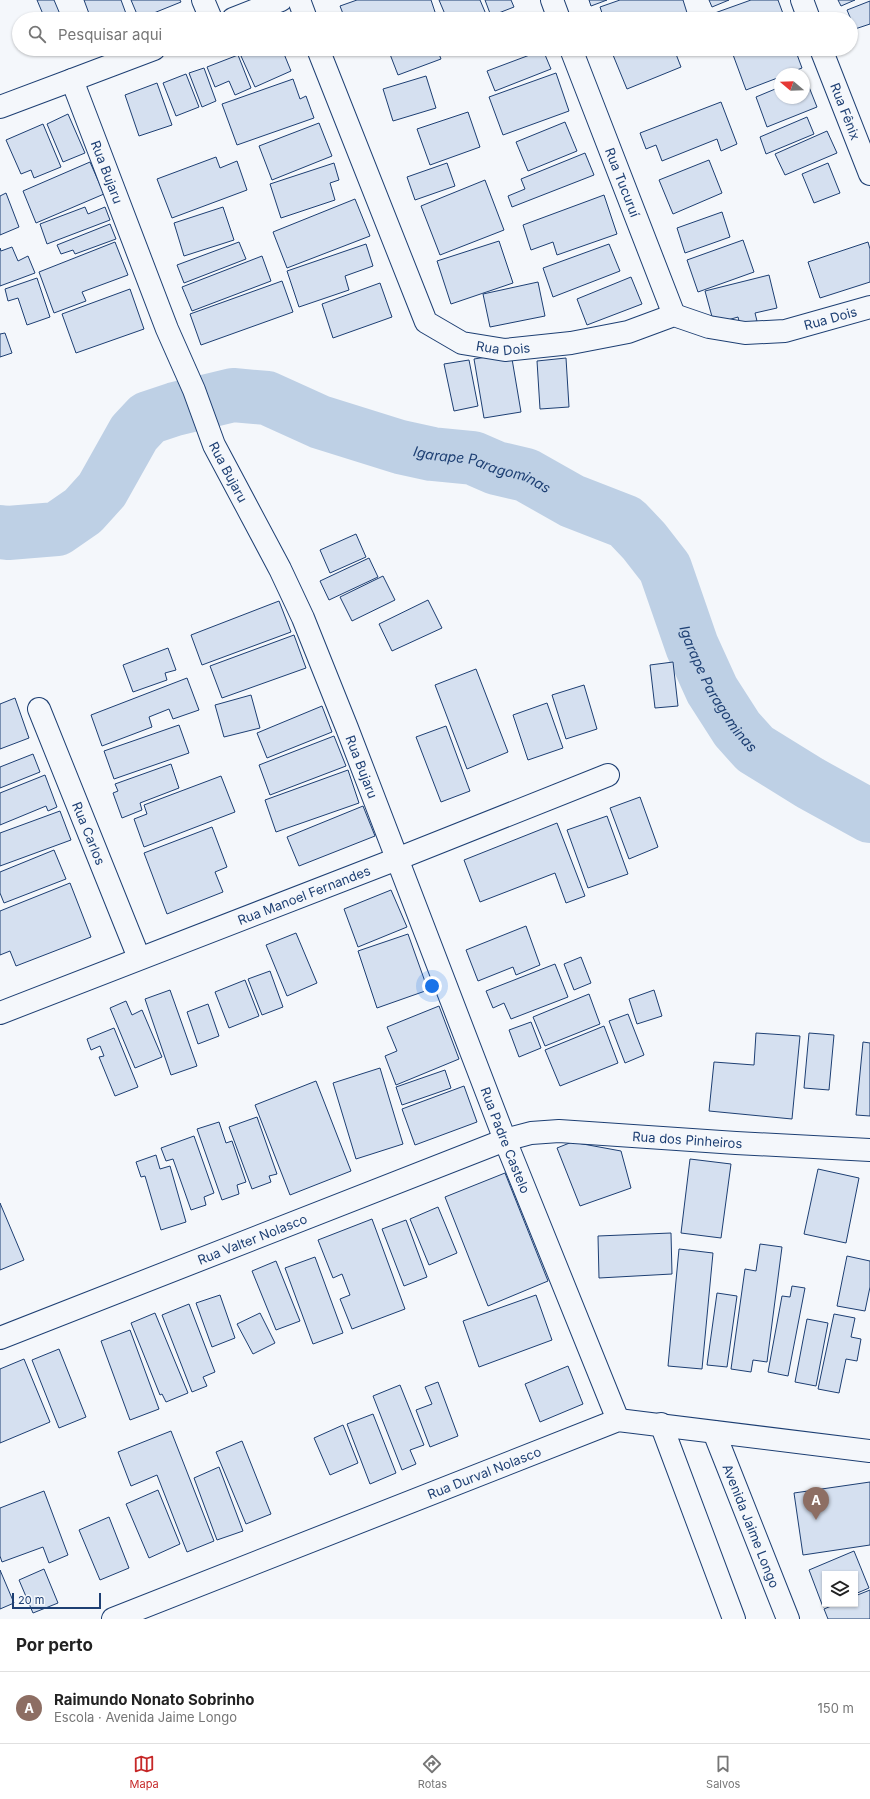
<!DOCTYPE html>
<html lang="pt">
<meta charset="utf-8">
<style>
:root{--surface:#fff;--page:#f2f2f2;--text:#222;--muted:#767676;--line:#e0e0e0;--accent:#c62828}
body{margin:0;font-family:Inter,sans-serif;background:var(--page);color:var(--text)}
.controls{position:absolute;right:12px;bottom:12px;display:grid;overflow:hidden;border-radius:0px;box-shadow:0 1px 3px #0004}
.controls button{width:36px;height:36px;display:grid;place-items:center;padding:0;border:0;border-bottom:1px solid var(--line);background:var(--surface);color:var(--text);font:20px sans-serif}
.compass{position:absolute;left:774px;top:68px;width:36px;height:36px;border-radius:50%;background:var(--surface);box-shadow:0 1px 3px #0004;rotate:289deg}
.scale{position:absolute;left:12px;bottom:10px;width:89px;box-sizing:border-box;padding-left:4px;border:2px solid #1d3f73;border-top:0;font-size:11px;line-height:14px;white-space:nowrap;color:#1d3f73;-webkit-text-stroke:3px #f4f7fb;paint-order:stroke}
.you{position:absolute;left:432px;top:986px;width:14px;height:14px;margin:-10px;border:3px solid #fff;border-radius:50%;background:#1a73e8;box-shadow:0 0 0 6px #1a73e833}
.badge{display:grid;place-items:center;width:26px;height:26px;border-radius:50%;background:var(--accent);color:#fff;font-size:13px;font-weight:700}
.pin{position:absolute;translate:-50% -33px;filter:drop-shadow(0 1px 2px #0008)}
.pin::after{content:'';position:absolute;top:21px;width:14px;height:12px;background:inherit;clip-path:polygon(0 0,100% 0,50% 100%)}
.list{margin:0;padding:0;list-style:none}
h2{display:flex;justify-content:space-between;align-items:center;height:52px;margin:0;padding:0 16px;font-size:17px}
h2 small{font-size:13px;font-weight:400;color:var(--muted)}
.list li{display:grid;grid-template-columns:26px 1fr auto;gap:12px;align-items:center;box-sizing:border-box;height:72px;padding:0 16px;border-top:1px solid var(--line)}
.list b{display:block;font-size:15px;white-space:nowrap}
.list p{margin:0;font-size:13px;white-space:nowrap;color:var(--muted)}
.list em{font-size:13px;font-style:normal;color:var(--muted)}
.icon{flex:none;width:22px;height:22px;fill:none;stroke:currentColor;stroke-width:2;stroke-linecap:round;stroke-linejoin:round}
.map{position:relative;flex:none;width:870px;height:1619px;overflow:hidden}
.search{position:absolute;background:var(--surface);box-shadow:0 1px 3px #0004;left:12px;right:12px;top:12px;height:44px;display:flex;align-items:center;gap:10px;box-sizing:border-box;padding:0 14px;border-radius:22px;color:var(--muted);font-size:15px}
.sheet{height:124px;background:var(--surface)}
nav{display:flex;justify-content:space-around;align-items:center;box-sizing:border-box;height:56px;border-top:1px solid var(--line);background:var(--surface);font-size:11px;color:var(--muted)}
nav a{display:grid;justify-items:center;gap:2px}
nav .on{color:var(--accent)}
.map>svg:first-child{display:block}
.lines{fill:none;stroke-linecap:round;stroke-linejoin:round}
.river{stroke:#bed0e5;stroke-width:54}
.building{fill:#d5e0f0;stroke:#1d3f73}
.minor-casing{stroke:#1d3f73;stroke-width:24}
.tertiary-casing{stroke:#1d3f73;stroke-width:24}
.minor{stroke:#f4f7fb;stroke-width:22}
.tertiary{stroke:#f4f7fb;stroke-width:22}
.labels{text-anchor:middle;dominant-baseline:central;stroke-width:3;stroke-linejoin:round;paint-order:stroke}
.street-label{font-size:13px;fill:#1d3f73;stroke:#f4f7fb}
.water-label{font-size:14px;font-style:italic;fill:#1d3f73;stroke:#f4f7fb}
</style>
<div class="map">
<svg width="870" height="1619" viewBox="0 0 870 1619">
<rect width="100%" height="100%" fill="#f4f7fb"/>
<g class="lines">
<path class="river" id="s1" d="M 0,532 L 8,533 L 57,529 L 83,511 L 102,490 L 134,433 L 148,418 L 175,409 L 233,395 L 267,398 L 320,422 L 400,447 L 432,454 L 473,458 L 496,468 L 526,475 L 572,501 L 626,522 L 644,541 L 665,568 L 692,646 L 712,690 L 737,729 L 755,749 L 810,783 L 870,816"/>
</g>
<path class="building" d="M 37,0 L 54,0 L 62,19 L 45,19 Z
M 84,0 L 121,0 L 128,19 L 91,19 Z
M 131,0 L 180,0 L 181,2 L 139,19 Z
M 357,0 L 431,0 L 436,15 L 425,19 L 345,19 L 340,6 Z
M 439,0 L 480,0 L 488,19 L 447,19 Z
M 485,0 L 511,0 L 514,7 L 491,16 Z
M 589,0 L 607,0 L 591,6 Z
M 620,0 L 683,0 L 688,16 L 679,19 L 604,19 L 600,7 Z
M 709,0 L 729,0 L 712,7 Z
M 751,0 L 778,0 L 785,19 L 714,19 L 712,14 Z
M 838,0 L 855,0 L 841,6 Z
M 870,1 L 870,24 L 855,29 L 847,10 Z
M 256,49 L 282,49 L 291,71 L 255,87 L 241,56 Z
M 388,49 L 437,49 L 441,59 L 398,75 Z
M 626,49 L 674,49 L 681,67 L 627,89 L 613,55 Z
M 741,49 L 795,49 L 802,68 L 787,74 L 780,74 L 780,77 L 746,90 L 732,52 Z
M 543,50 L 551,69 L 495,91 L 487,71 Z
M 238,55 L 251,88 L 235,95 L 229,81 L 215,87 L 207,67 Z
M 204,68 L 216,101 L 202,107 L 189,73 Z
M 556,73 L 569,111 L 503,135 L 489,97 Z
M 186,74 L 199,107 L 176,116 L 163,83 Z
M 426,76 L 436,108 L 393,121 L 383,89 Z
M 805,77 L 817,107 L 767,127 L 756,97 L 780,87 L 780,98 L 804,98 Z
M 293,79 L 300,99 L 306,96 L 314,118 L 237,145 L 222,104 Z
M 157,83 L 172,125 L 139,136 L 125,95 Z
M 721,102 L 737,144 L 721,151 L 717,139 L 662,161 L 656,145 L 646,149 L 640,133 Z
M 468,112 L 480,147 L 430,165 L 417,129 Z
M 68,114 L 85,153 L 63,162 L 47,124 Z
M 807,117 L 814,134 L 766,154 L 760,137 Z
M 565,122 L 577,151 L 528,171 L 516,142 Z
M 319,123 L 332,156 L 272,180 L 259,146 Z
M 43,124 L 61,167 L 34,178 L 31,170 L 21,174 L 6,140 Z
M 827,131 L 837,153 L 785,175 L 775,154 Z
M 585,153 L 594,175 L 512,207 L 508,196 L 525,189 L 521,179 Z
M 216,157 L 220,168 L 237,161 L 247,190 L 172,218 L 157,179 Z
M 709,160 L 722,193 L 673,214 L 659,180 Z
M 90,162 L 104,194 L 36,223 L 23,191 Z
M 334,163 L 339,180 L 330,183 L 335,200 L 281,218 L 270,184 Z
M 447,163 L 455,186 L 415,200 L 407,177 Z
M 828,163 L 840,193 L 814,203 L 802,174 Z
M 485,180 L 504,230 L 440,255 L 421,206 Z
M 6,193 L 19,227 L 0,235 L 0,196 Z
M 604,195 L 617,234 L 557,255 L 553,242 L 531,250 L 523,225 Z
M 355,199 L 370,236 L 287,268 L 273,232 Z
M 85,207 L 88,214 L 105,207 L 110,220 L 47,244 L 40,224 Z
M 223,207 L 234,240 L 184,256 L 174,223 Z
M 722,212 L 730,237 L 685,253 L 677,228 Z
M 110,224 L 116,239 L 75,254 L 73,250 L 61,254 L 57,245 Z
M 743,240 L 754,272 L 698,292 L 687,260 Z
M 499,241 L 513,283 L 451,304 L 437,261 Z
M 115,242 L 128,275 L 82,292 L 86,301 L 54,313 L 39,272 Z
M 239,242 L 246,259 L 184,283 L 177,265 Z
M 868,242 L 870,249 L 870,282 L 820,298 L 808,262 Z
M 366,244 L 373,266 L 345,276 L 349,290 L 299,307 L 287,271 Z
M 609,244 L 620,271 L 553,297 L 543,268 Z
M 12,247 L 18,261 L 28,256 L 35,273 L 0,286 L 0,248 L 1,251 Z
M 262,256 L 271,281 L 192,311 L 182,287 Z
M 769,275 L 777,308 L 755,313 L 757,321 L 740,325 L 738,317 L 714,324 L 705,291 Z
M 631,277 L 642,304 L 587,325 L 577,299 Z
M 37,278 L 50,317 L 27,325 L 18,298 L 8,301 L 5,289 Z
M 282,281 L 293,312 L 201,345 L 190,314 Z
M 538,282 L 545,316 L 490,327 L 483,294 Z
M 380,283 L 392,317 L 333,338 L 322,304 Z
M 130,289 L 144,329 L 76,353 L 62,314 Z
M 5,333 L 12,353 L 0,357 L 0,334 Z
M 511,353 L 521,412 L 484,418 L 474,359 Z
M 566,358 L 569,407 L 540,409 L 537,361 Z
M 469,360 L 478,406 L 454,411 L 444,364 Z
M 356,534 L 366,557 L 330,573 L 320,550 Z
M 369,558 L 378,577 L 329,600 L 320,581 Z
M 383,576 L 395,600 L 352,621 L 340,597 Z
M 428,600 L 442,628 L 392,651 L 379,624 Z
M 279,601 L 291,632 L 202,665 L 191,635 Z
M 294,635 L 306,668 L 222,698 L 210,666 Z
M 168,648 L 176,670 L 165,673 L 167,680 L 133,692 L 123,665 Z
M 673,662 L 678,706 L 655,708 L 650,665 Z
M 476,669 L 508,752 L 467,769 L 435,685 Z
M 187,678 L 199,710 L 173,719 L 169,709 L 149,717 L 152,727 L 102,746 L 91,715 Z
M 584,685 L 597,729 L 566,739 L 552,695 Z
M 251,695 L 260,728 L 224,737 L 215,705 Z
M 15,698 L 29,738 L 0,749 L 0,704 Z
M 547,703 L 563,748 L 528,760 L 513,715 Z
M 322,706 L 332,732 L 267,758 L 257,733 Z
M 179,725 L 189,753 L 114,779 L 104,751 Z
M 446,726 L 470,791 L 441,802 L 416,737 Z
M 334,736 L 346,766 L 270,795 L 259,765 Z
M 33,754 L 40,772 L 0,788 L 0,767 Z
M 171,764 L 179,788 L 140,803 L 142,810 L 122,818 L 113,793 L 118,791 L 115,784 Z
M 348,770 L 359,803 L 276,832 L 265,800 Z
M 45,775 L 57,807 L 48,811 L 46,806 L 0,825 L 0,793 Z
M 221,776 L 235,812 L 144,847 L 134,819 L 147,814 L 144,805 Z
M 640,797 L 658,847 L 629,859 L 610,808 Z
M 363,806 L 375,836 L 299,866 L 287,837 Z
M 60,811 L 71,840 L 0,866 L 0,833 Z
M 607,816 L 628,874 L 588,888 L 567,830 Z
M 557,823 L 585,896 L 566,903 L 555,873 L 480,902 L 464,860 Z
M 212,827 L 227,867 L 215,872 L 223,892 L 167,914 L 144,853 Z
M 54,850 L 66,879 L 4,903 L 0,893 L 0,872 Z
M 70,883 L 91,937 L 16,966 L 10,951 L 0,955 L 0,911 Z
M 391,890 L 407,927 L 358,947 L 344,909 Z
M 526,926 L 540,965 L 516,975 L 513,967 L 478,981 L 466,950 Z
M 296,933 L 317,983 L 287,996 L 266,945 Z
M 408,934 L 428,990 L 377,1008 L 358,951 Z
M 581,957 L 591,983 L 574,990 L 564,964 Z
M 555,964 L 568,997 L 511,1019 L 504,1003 L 493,1008 L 486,991 Z
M 270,971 L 283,1007 L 262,1015 L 248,979 Z
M 245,980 L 259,1016 L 229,1028 L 215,992 Z
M 170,990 L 197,1066 L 171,1075 L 145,999 Z
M 654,990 L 662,1016 L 637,1024 L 629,999 Z
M 589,994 L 600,1024 L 545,1046 L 533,1017 Z
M 126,1001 L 132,1015 L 142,1010 L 162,1057 L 135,1068 L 110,1008 Z
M 208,1004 L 219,1036 L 198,1044 L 187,1012 Z
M 439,1006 L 459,1059 L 396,1085 L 385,1056 L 397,1051 L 387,1027 Z
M 628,1014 L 644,1055 L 625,1063 L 609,1021 Z
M 531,1022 L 541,1048 L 519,1057 L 509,1030 Z
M 604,1026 L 618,1063 L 560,1086 L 545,1050 Z
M 114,1028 L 138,1087 L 115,1096 L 99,1057 L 104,1056 L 100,1046 L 91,1050 L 87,1039 Z
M 756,1033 L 800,1036 L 792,1119 L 709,1111 L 714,1062 L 754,1065 Z
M 809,1033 L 834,1035 L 829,1090 L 804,1088 Z
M 863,1042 L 870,1043 L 870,1116 L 856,1115 Z
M 380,1068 L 403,1144 L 356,1159 L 333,1083 Z
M 445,1070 L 451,1088 L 402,1105 L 396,1087 Z
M 316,1081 L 351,1171 L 290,1195 L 255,1105 Z
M 464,1086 L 477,1122 L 415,1145 L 402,1109 Z
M 257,1117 L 277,1174 L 269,1176 L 271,1182 L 252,1189 L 229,1127 Z
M 219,1122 L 226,1143 L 232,1141 L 246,1182 L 237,1185 L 239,1194 L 222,1200 L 197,1129 Z
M 194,1136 L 214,1193 L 204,1197 L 206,1205 L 191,1210 L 173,1159 L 166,1161 L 161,1148 Z
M 572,1142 L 621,1151 L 631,1188 L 580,1206 L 557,1148 Z
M 156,1155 L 160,1169 L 170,1166 L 186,1222 L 161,1230 L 145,1176 L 141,1177 L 136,1162 Z
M 690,1159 L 731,1164 L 721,1238 L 681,1233 Z
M 818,1169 L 859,1178 L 846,1243 L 804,1234 Z
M 505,1173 L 548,1281 L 488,1306 L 445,1197 Z
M 0,1203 L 24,1260 L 0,1270 Z
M 438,1207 L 457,1253 L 429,1265 L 410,1219 Z
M 372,1219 L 405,1309 L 352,1329 L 340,1299 L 350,1295 L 342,1274 L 333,1278 L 318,1240 Z
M 406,1220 L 427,1277 L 404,1286 L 382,1229 Z
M 671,1233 L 672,1274 L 599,1278 L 598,1236 Z
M 760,1244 L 782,1247 L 767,1362 L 753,1360 L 751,1372 L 731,1369 L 745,1269 L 756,1271 Z
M 679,1249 L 713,1253 L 702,1369 L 668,1366 Z
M 847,1256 L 870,1261 L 870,1287 L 865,1311 L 837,1306 Z
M 315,1257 L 343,1333 L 313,1344 L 285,1268 Z
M 276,1261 L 300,1321 L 276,1330 L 252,1271 Z
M 792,1286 L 805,1288 L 788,1376 L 768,1372 L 782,1296 L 790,1297 Z
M 717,1293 L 737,1296 L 727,1367 L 707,1365 Z
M 220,1295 L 235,1338 L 212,1347 L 196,1303 Z
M 536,1295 L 552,1340 L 479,1367 L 463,1321 Z
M 189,1304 L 215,1372 L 203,1377 L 207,1386 L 192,1392 L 162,1315 Z
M 155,1313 L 188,1393 L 166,1402 L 162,1394 L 160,1395 L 131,1323 Z
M 260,1313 L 275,1343 L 253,1354 L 237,1324 Z
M 834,1314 L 855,1318 L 851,1337 L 861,1339 L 857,1361 L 846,1359 L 839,1393 L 818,1389 Z
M 807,1319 L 828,1323 L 816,1386 L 795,1382 Z
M 130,1330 L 159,1409 L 130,1420 L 101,1341 Z
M 59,1349 L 86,1417 L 59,1428 L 32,1360 Z
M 24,1359 L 50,1422 L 0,1443 L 0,1369 Z
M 568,1366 L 583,1404 L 540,1422 L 525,1384 Z
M 438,1382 L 458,1436 L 430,1447 L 416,1410 L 432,1404 L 425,1387 Z
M 400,1385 L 424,1445 L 410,1450 L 416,1464 L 402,1470 L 373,1396 Z
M 373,1414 L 396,1473 L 370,1484 L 347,1424 Z
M 343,1425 L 358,1463 L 330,1475 L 314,1438 Z
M 171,1431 L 214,1541 L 187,1552 L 157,1475 L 131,1486 L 118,1452 Z
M 242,1441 L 271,1514 L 246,1524 L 216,1452 Z
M 219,1467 L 243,1531 L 217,1540 L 194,1478 Z
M 870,1482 L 870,1545 L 803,1555 L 794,1493 Z
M 158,1490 L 180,1544 L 149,1558 L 126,1504 Z
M 44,1491 L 68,1555 L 49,1563 L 43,1547 L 2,1562 L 0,1556 L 0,1508 Z
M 109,1517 L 129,1568 L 100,1580 L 79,1530 Z
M 854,1551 L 869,1588 L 855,1594 L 855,1574 L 825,1574 L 825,1604 L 830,1604 L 823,1607 L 809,1570 Z
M 44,1569 L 58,1603 L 33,1613 L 19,1580 Z
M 0,1570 L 14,1603 L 0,1609 Z
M 870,1590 L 870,1619 L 828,1619 L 824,1609 L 836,1604 L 855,1604 L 855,1596 Z"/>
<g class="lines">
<defs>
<g id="minor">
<path d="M 203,0 L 211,19"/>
<path d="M 299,0 L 306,19"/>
<path d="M 552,0 L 559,19"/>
<path d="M 802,0 L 809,19"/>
<path id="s2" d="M 318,49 L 426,322 L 462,343 L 505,350 L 571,343 L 628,332 L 674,315 L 709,327 L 745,333 L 785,331 L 870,307"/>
<path id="s3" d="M 571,49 L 674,315"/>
<path id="s4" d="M 821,49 L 870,174"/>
<path d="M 0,107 L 72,80"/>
<path id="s5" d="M 39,709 L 139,958"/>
<path id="s6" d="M 0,1013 L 397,859 L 608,775"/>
<path id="s7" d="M 0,1338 L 505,1140 L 531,1133 L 559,1131 L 736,1143 L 870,1150"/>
</g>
<g id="tertiary">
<path d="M 233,19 L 281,0"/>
<path id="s8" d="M 154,49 L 72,80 L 167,329 L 194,390 L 214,445 L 280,569 L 303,618 L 347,728 L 505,1140 L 618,1420"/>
<path d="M 661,1424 L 734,1619"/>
<path id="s9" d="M 714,1432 L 788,1619"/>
<path id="s10" d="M 113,1619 L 618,1420 L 870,1451"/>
</g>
</defs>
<use href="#minor" class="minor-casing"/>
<use href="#tertiary" class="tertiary-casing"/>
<use href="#minor" class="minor"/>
<use href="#tertiary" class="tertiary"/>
</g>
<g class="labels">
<g class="street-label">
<text stroke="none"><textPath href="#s4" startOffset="67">Rua Fênix</textPath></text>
<text stroke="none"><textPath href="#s8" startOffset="186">Rua Bujaru</textPath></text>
<text stroke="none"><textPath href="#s3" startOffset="143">Rua Tucuruí</textPath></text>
<text stroke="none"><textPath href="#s2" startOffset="713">Rua Dois</textPath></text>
<text stroke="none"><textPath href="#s2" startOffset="377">Rua Dois</textPath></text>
<text stroke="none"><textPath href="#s8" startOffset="510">Rua Bujaru</textPath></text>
<text stroke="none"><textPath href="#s8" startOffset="834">Rua Bujaru</textPath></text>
<text stroke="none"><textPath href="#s5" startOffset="134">Rua Carlos</textPath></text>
<text stroke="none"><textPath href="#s6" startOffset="326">Rua Manoel Fernandes</textPath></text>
<text stroke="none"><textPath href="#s8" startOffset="1234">Rua Padre Castelo</textPath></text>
<text stroke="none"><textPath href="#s7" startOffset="726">Rua dos Pinheiros</textPath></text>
<text stroke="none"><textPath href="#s7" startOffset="271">Rua Valter Nolasco</textPath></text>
<text stroke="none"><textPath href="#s10" startOffset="399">Rua Durval Nolasco</textPath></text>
<text stroke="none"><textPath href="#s9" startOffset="101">Avenida Jaime Longo</textPath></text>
</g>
<g class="water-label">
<text stroke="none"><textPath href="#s1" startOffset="553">Igarape Paragominas</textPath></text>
<text stroke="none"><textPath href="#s1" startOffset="901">Igarape Paragominas</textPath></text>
</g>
</g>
</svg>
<div class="controls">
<button><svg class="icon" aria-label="layers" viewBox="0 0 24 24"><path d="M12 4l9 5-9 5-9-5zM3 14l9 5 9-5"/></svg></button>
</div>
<svg class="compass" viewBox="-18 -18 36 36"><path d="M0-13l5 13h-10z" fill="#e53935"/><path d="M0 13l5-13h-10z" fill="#767676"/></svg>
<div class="scale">20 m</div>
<div class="you"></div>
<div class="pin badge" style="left:816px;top:1520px;background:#8d6e63">A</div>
<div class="search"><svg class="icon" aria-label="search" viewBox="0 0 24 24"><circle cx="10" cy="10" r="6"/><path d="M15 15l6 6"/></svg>Pesquisar aqui</div>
</div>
<section class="sheet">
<h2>Por perto<small></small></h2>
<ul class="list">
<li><span class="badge" style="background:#8d6e63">A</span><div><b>Raimundo Nonato Sobrinho</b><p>Escola · Avenida Jaime Longo</p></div><em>150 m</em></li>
</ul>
</section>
<nav>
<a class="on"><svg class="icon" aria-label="map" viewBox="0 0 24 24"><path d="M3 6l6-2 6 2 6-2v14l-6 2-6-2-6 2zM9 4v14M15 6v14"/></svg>Mapa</a>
<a><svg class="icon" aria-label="directions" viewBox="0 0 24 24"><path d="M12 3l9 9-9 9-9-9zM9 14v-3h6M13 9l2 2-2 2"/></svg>Rotas</a>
<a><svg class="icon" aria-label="saved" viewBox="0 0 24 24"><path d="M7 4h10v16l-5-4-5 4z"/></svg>Salvos</a>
</nav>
